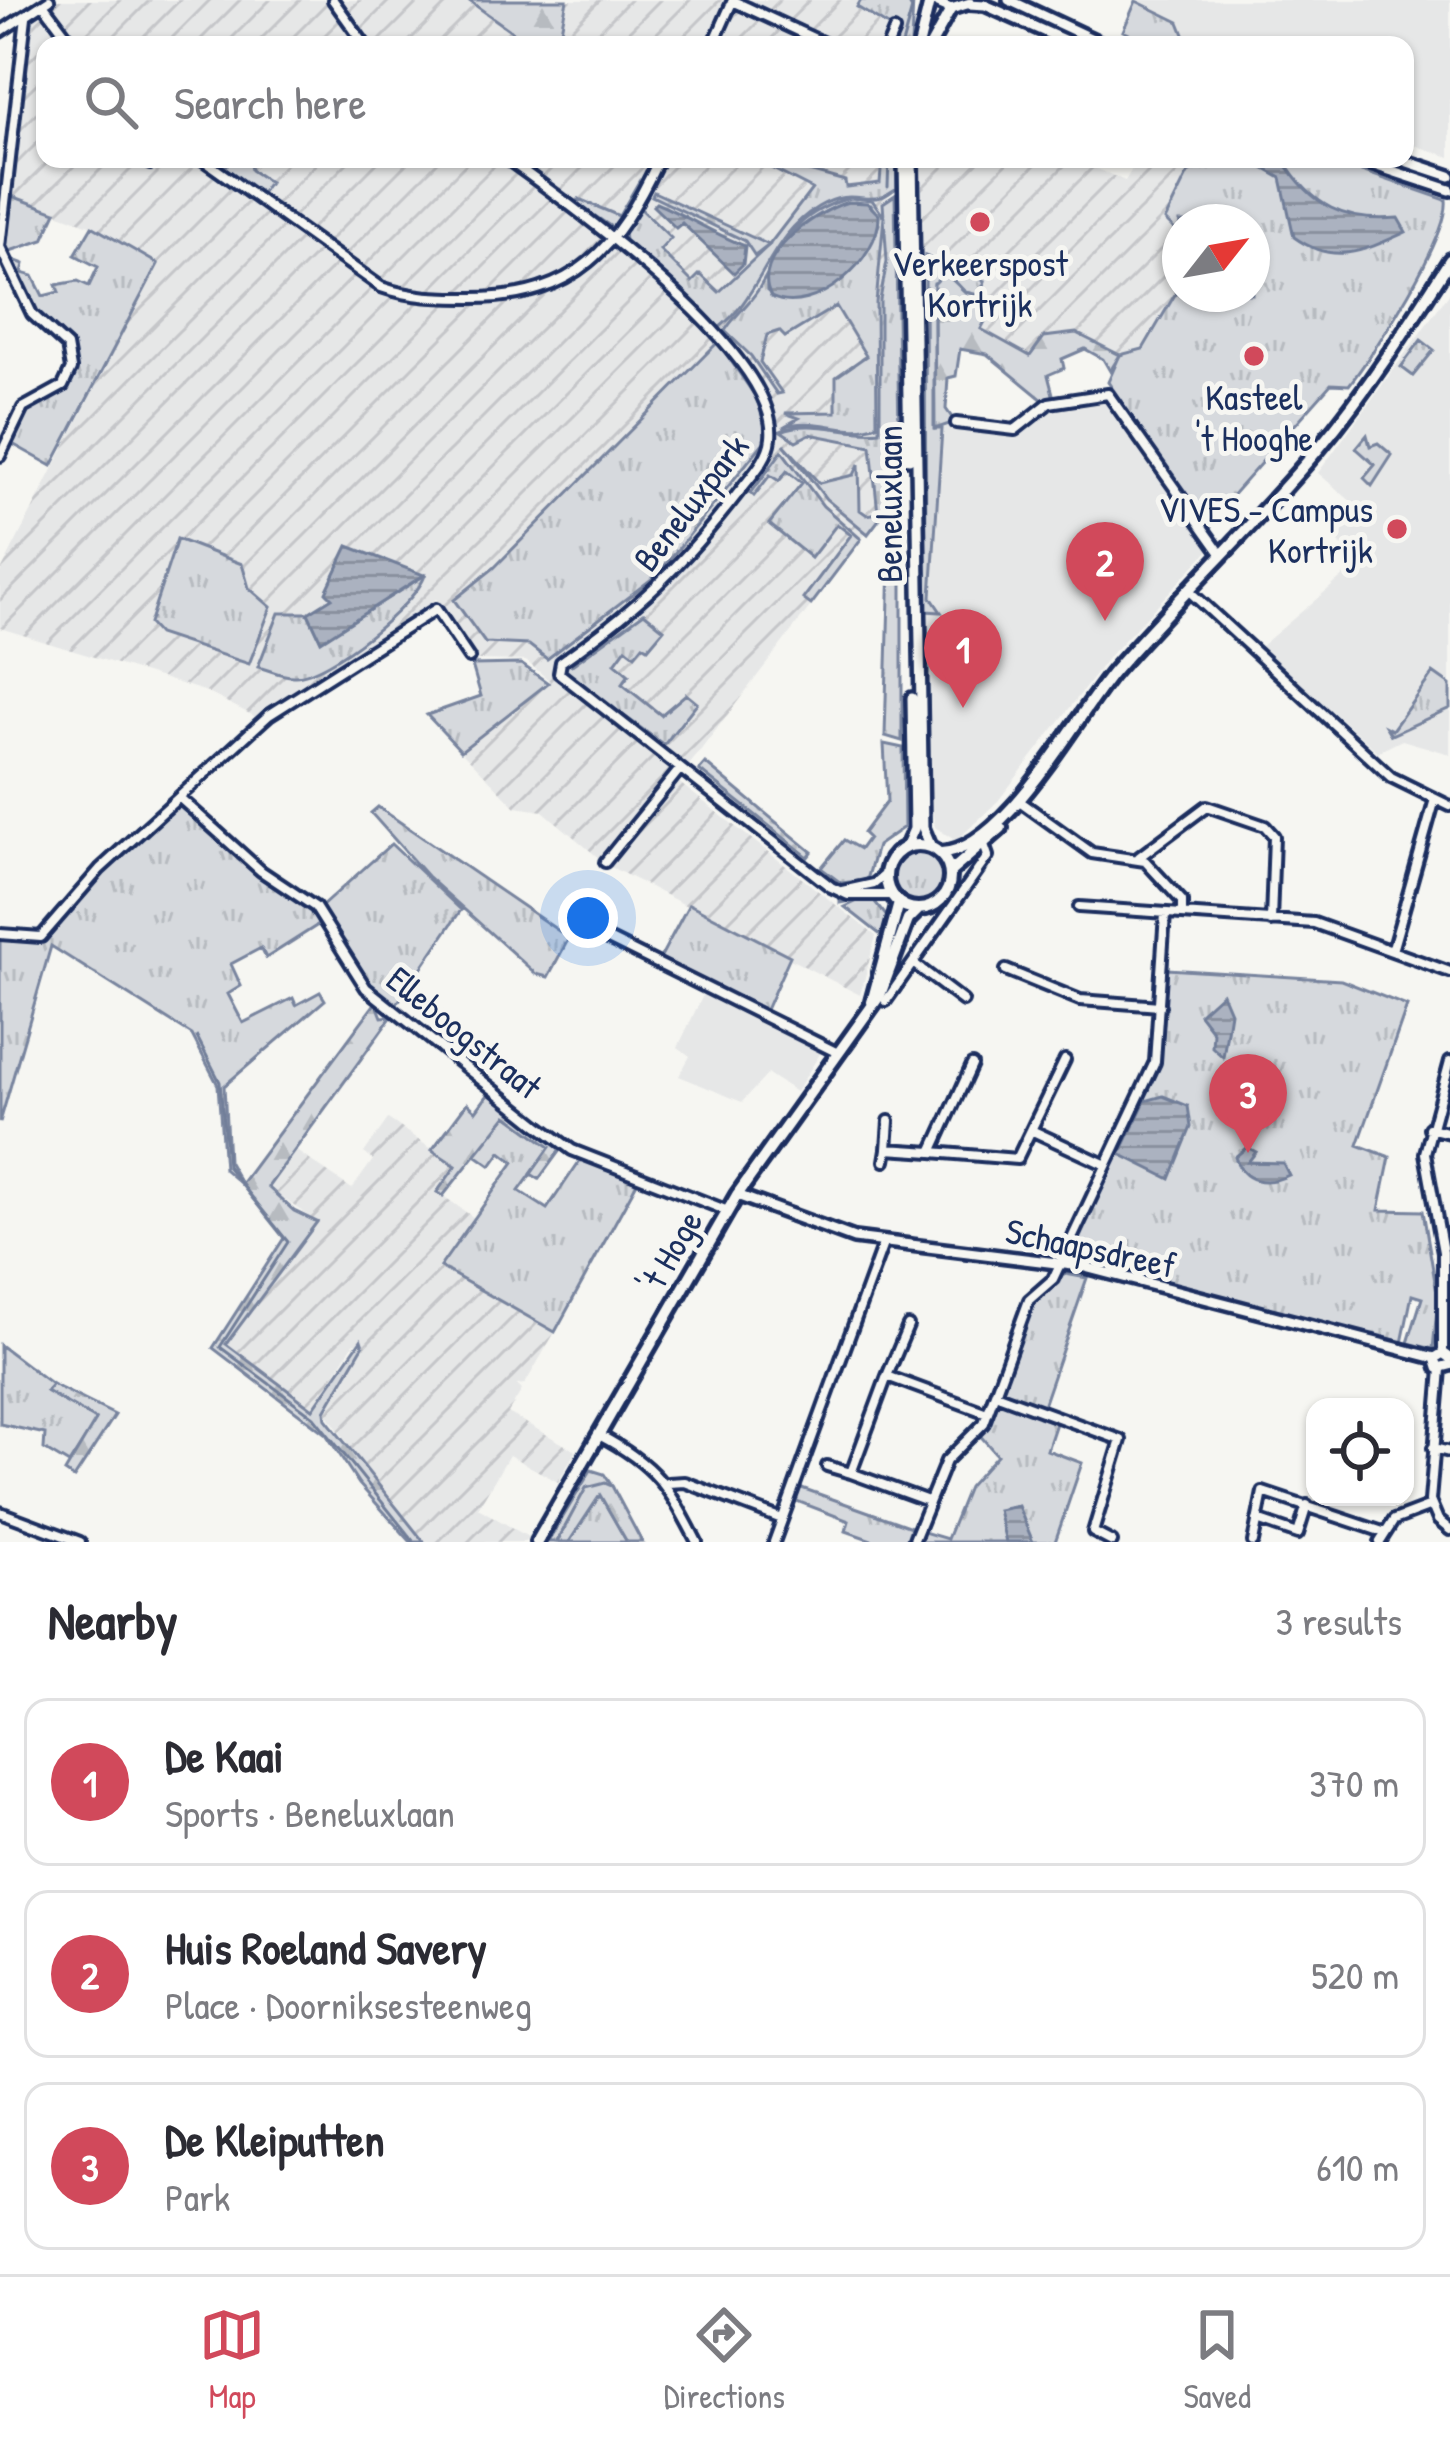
<!DOCTYPE html>
<meta charset="utf-8">
<style>
:root{--surface:#fff;--page:#f2f2f3;--text:#2b2b33;--muted:#7c7c81;--line:#e1e1e2;--accent:#d1495b}
body{margin:0;font-family:"Patrick Hand",sans-serif;background:var(--page);color:var(--text)}
.controls{position:absolute;right:36px;bottom:36px;display:grid;overflow:hidden;border-radius:24px;box-shadow:0 3px 9px #0004}
.controls button{width:108px;height:108px;display:grid;place-items:center;padding:0;border:0;border-bottom:3px solid var(--line);background:var(--surface);color:var(--text);font:60px sans-serif}
.compass{position:absolute;left:1162px;top:204px;width:108px;height:108px;border-radius:50%;background:var(--surface);box-shadow:0 3px 9px #0004;rotate:59deg}
.you{position:absolute;left:588px;top:918px;width:42px;height:42px;margin:-30px;border:9px solid #fff;border-radius:50%;background:#1a73e8;box-shadow:0 0 0 18px #1a73e833}
.badge{display:grid;place-items:center;width:78px;height:78px;border-radius:50%;background:var(--accent);color:#fff;font-size:39px;font-weight:700}
.pin{position:absolute;translate:-50% -99px;filter:drop-shadow(0 3px 6px #0008)}
.pin::after{content:'';position:absolute;top:63px;width:42px;height:36px;background:inherit;clip-path:polygon(0 0,100% 0,50% 100%)}
.list{margin:0;padding:0;list-style:none}
h2{display:flex;justify-content:space-between;align-items:center;height:156px;margin:0;padding:0 48px;font-size:51px}
h2 small{font-size:39px;font-weight:400;color:var(--muted)}
.list li{display:grid;grid-template-columns:78px 1fr auto;gap:36px;align-items:center;box-sizing:border-box;height:168px;margin:0 24px 24px;padding:0 24px;border:3px solid var(--line);border-radius:24px}
.list b{display:block;font-size:45px;white-space:nowrap}
.list p{margin:0;font-size:39px;white-space:nowrap;color:var(--muted)}
.list em{font-size:39px;font-style:normal;color:var(--muted)}
.icon{flex:none;width:66px;height:66px;fill:none;stroke:currentColor;stroke-width:2;stroke-linecap:round;stroke-linejoin:round}
.map{position:relative;flex:none;width:1450px;height:1542px;overflow:hidden}
.search{position:absolute;background:var(--surface);box-shadow:0 3px 9px #0004;left:36px;right:36px;top:36px;height:132px;display:flex;align-items:center;gap:30px;box-sizing:border-box;padding:0 42px;border-radius:24px;color:var(--muted);font-size:45px}
.sheet{height:732px;background:var(--surface)}
nav{display:flex;justify-content:space-around;align-items:center;box-sizing:border-box;height:168px;border-top:3px solid var(--line);background:var(--surface);font-size:33px;color:var(--muted)}
nav a{display:grid;justify-items:center;gap:6px}
nav .on{color:var(--accent)}
.map>svg:first-child{display:block}
.built{fill:#e6e7e7}
.industrial{fill:url(#industrial-furrows)}
.grass{fill:url(#grass-tufts);stroke:#78849e;stroke-width:3;fill-rule:evenodd}
.forest{fill:url(#forest-firs);stroke:#78849e;stroke-width:3}
.garden{fill:url(#garden-dots);stroke:#78849e;stroke-width:3}
.water{fill:url(#water-rules);stroke:#717e99;stroke-width:3}
.lines{fill:none;stroke-linecap:round;stroke-linejoin:round}
.stream{stroke:#717e99;stroke-width:3}
.minor-casing{stroke:#1b2f5e;stroke-width:16}
.tertiary-casing{stroke:#1b2f5e;stroke-width:18}
.secondary-casing{stroke:#1b2f5e;stroke-width:18}
.primary-casing{stroke:#1b2f5e;stroke-width:20}
.minor{stroke:#f6f6f2;stroke-width:8}
.tertiary{stroke:#f6f6f2;stroke-width:9}
.secondary{stroke:#f6f6f2;stroke-width:9}
.primary{stroke:#f6f6f2;stroke-width:10}
.poi-dot{fill:#d1495b;stroke:#f6f6f2;stroke-width:4.5}
.labels{text-anchor:middle;dominant-baseline:central;stroke-width:10;stroke-linejoin:round;paint-order:stroke}
.poi-label{font-size:36px;fill:#1b2f5e;stroke:#f6f6f2}
.street-label{font-size:36px;fill:#1b2f5e;stroke:#f6f6f2}
</style>
<div class="map">
<svg width="1450" height="1542" viewBox="0 0 1450 1542">
<defs>
<pattern id="industrial-furrows" width="10" height="10" patternUnits="userSpaceOnUse" patternTransform="scale(3)"><rect width="10" height="10" fill="#e6e7e7"/><path d="M-1 1l2-2M0 10L10 0M9 11l2-2" fill="none" stroke="#c5c6c9"/></pattern>
<pattern id="grass-tufts" width="24" height="20" patternUnits="userSpaceOnUse" patternTransform="scale(3)"><rect width="24" height="20" fill="#d6d9dd"/><path d="M3 7l-1-3M5 7V3M7 7l1-3M15 17l-1-3M17 17v-4M19 17l1-3" fill="none" stroke="#b7bbc0"/></pattern>
<pattern id="forest-firs" width="22" height="20" patternUnits="userSpaceOnUse" patternTransform="scale(3)"><rect width="22" height="20" fill="#d6d9dd"/><path d="M5 1l3.5 6h-7zM16 11l3.5 6h-7z" fill="#b7bbc0"/></pattern>
<pattern id="garden-dots" width="8" height="8" patternUnits="userSpaceOnUse" patternTransform="scale(3)"><rect width="8" height="8" fill="#d6d9dd"/><path d="M2 2h.1M6 6h.1" fill="none" stroke="#b7bbc0" stroke-width="1.8" stroke-linecap="round"/></pattern>
<pattern id="water-rules" width="6" height="5" patternUnits="userSpaceOnUse" patternTransform="scale(3)"><rect width="6" height="5" fill="#abb2c0"/><path d="M0 2.5h6" fill="none" stroke="#8a919f"/></pattern>
</defs>
<rect width="100%" height="100%" fill="#f6f6f2"/>
<filter id="ink" filterUnits="userSpaceOnUse"><feTurbulence type="fractalNoise" baseFrequency=".00833" numOctaves="2"/><feDisplacementMap in="SourceGraphic" scale="24" xChannelSelector="R" yChannelSelector="G"/><feConvolveMatrix kernelMatrix="1 2 1 2 8 2 1 2 1" color-interpolation-filters="sRGB"/></filter>
<g filter="url(#ink)">
<path class="built" d="M 1137,0 L 1450,0 L 1450,157 L 1405,142 L 1405,45 L 1153,45 L 1123,31 Z
M 1450,292 L 1450,754 L 1402,740 L 1378,752 L 1260,647 L 1359,563 L 1336,540 L 1353,518 L 1347,511 L 1353,503 L 1318,473 Z
M 1091,395 L 1110,398 L 1209,550 L 1112,653 L 998,801 L 956,841 L 935,827 L 930,801 L 926,611 L 938,612 L 931,597 L 942,429 L 955,422 L 1015,432 L 1046,407 Z
M 707,987 L 823,1049 L 796,1092 L 768,1074 L 742,1102 L 679,1076 L 690,1056 L 678,1047 Z"/>
<path class="industrial" d="M 57,0 L 905,0 L 900,45 L 45,45 L 45,159 L 887,159 L 894,497 L 677,781 L 876,936 L 860,995 L 607,865 L 543,811 L 516,807 L 461,751 L 550,681 L 526,661 L 478,660 L 436,599 L 258,718 L 204,691 L 0,628 L 0,573 L 158,264 L 92,226 L 9,195 L 35,15 Z
M 922,159 L 1075,159 L 1125,181 L 1138,159 L 1191,159 L 1192,170 L 1165,220 L 1180,235 L 1180,286 L 1143,349 L 1120,355 L 1076,333 L 1031,356 L 981,329 L 995,301 L 979,295 L 985,280 L 930,255 L 922,259 Z
M 388,1119 L 456,1166 L 438,1192 L 474,1218 L 440,1268 L 555,1332 L 525,1384 L 517,1385 L 522,1390 L 508,1413 L 576,1451 L 558,1482 L 509,1455 L 478,1508 L 528,1537 L 525,1542 L 424,1542 L 385,1496 L 325,1411 L 363,1346 L 354,1343 L 313,1409 L 226,1345 L 317,1222 L 268,1188 L 295,1150 L 352,1189 L 373,1160 L 364,1153 Z"/>
<path class="grass" d="M 861,0 L 913,0 L 911,45 L 891,45 L 896,31 L 857,7 Z
M 1136,1 L 1179,22 L 1185,37 L 1181,45 L 1153,45 L 1123,31 Z
M 219,159 L 227,165 L 231,159 L 249,159 L 251,170 L 269,182 L 260,195 L 215,163 Z
M 766,159 L 845,181 L 846,187 L 880,183 L 882,159 L 897,159 L 897,188 C 891,191 887,196 881,197 C 862,203 850,188 818,207 C 767,237 762,298 716,330 L 625,241 L 624,232 L 640,208 L 671,238 L 660,250 L 692,282 L 700,274 L 719,292 L 769,245 L 812,189 L 763,164 Z
M 1216,159 L 1327,159 L 1446,200 C 1450,236 1374,353 1349,385 L 1331,384 L 1206,525 L 1108,382 L 1120,355 L 1143,349 L 1180,286 L 1180,294 L 1252,294 L 1252,222 L 1180,222 L 1180,235 L 1165,220 L 1188,173 Z
M 638,183 L 638,194 L 613,228 L 577,204 L 579,199 L 619,216 Z
M 9,195 L 56,212 L 43,240 L 4,253 Z
M 895,195 L 900,492 L 868,534 L 826,499 L 784,444 L 819,483 L 854,475 L 859,464 L 860,510 L 867,515 L 878,513 L 871,446 L 810,434 L 796,441 L 781,431 C 813,418 846,435 880,431 L 880,300 L 887,261 L 883,203 Z
M 850,198 L 872,200 L 884,217 L 876,303 L 877,425 C 847,437 815,415 783,427 L 799,418 L 785,413 L 836,412 L 836,377 L 866,356 L 836,306 L 785,337 L 779,331 L 767,335 L 760,362 L 782,393 L 777,394 L 751,356 L 726,332 L 722,336 C 731,318 747,307 758,290 C 786,244 789,215 850,198 ZM 855,202 L 871,205 L 879,224 C 865,269 814,317 767,291 C 764,247 815,208 855,202 Z
M 92,226 L 158,264 L 52,466 L 9,442 L 26,409 L 68,384 L 73,353 L 33,311 L 8,258 L 24,264 L 22,273 L 33,276 L 43,296 L 59,292 L 56,285 L 78,281 L 89,286 L 98,267 L 75,255 Z
M 925,256 L 985,281 L 979,295 L 965,292 L 952,278 L 934,283 L 934,429 L 942,429 L 931,597 L 941,612 L 926,611 Z
M 1421,340 L 1434,350 L 1413,376 L 1401,367 Z
M 718,342 L 757,399 L 768,437 L 657,575 L 547,659 L 529,645 L 485,643 L 454,600 L 494,568 Z
M 1367,435 L 1370,446 L 1378,443 L 1392,455 L 1372,486 L 1364,478 L 1375,465 L 1356,448 Z
M 782,451 L 823,506 L 861,539 L 811,605 L 803,599 L 851,535 L 837,524 L 811,558 L 769,524 L 802,483 L 787,471 L 779,481 L 770,475 L 754,496 L 751,493 Z
M 902,508 L 902,741 L 885,736 L 891,527 Z
M 177,539 L 242,564 L 249,588 L 271,607 L 249,664 L 158,634 L 149,624 Z
M 425,575 C 417,603 329,675 295,676 C 283,677 270,670 258,667 L 279,613 L 308,613 L 321,640 Z
M 644,613 L 664,629 L 648,648 L 643,645 L 635,655 L 626,648 L 615,663 L 629,675 L 622,684 L 661,715 L 686,694 L 697,703 L 664,745 L 564,672 L 567,662 L 572,665 Z
M 521,664 L 548,683 L 461,751 L 427,715 L 481,696 L 472,665 Z
M 1433,673 L 1450,685 L 1450,708 L 1391,735 L 1386,727 L 1392,730 Z
M 884,744 L 903,748 L 904,827 L 877,846 L 867,880 L 841,883 L 821,868 L 844,840 L 860,849 L 868,838 L 863,833 L 887,801 Z
M 177,805 L 324,921 L 266,958 L 261,948 L 231,964 L 241,986 L 228,994 L 243,1023 L 293,998 L 296,1005 L 320,992 L 325,1000 L 224,1086 L 228,1161 L 241,1184 L 224,1169 L 218,1085 L 192,1035 L 51,946 L 0,1122 L 0,936 L 45,942 L 101,874 Z
M 378,807 L 569,938 L 548,977 L 536,974 L 427,876 L 371,813 Z
M 391,844 L 461,910 L 394,1008 L 355,969 L 321,907 Z
M892 876a26 26 0 1 1 52 0a26 26 0 1 1-52 0Z
M 840,896 L 871,897 L 888,918 L 882,936 L 845,907 L 862,899 L 840,903 Z
M 689,904 L 790,956 L 765,1012 L 659,960 Z
M 1167,969 L 1341,980 L 1407,1006 L 1358,1145 L 1390,1157 L 1379,1210 L 1423,1211 L 1438,1299 L 1433,1349 L 1408,1343 L 1422,1298 L 1412,1295 L 1402,1343 L 1063,1256 L 1160,1061 Z
M 507,1115 L 551,1147 L 519,1191 L 547,1209 L 581,1159 L 639,1179 L 555,1332 L 440,1267 L 514,1162 L 501,1152 L 491,1166 L 474,1154 Z
M 1060,1273 L 1087,1278 L 1039,1417 L 1056,1423 L 1047,1450 L 1082,1463 L 1055,1542 L 921,1542 L 924,1532 L 947,1539 L 968,1487 L 997,1455 L 977,1432 L 987,1424 L 1035,1298 Z
M 0,1345 L 52,1384 L 47,1392 L 97,1420 L 69,1464 L 44,1449 L 45,1434 L 0,1424 Z
M 591,1470 L 604,1474 L 612,1486 L 587,1487 L 557,1542 L 548,1542 Z
M 799,1487 L 911,1527 L 906,1542 L 877,1542 L 846,1531 L 849,1521 L 794,1500 Z
M 600,1495 L 627,1542 L 569,1542 Z"/>
<path class="forest" d="M 468,0 L 567,0 L 559,40 L 563,42 L 531,45 Z
M 654,192 L 769,245 L 755,256 L 745,241 L 652,196 Z
M 945,273 L 965,292 L 996,301 L 981,329 L 1030,356 L 1044,337 L 1076,333 L 1120,355 L 1110,371 L 1103,359 L 1085,349 L 1062,359 L 1064,368 L 1048,375 L 1054,398 L 1044,401 L 987,354 L 960,349 L 956,376 L 948,378 L 946,409 L 955,422 L 935,429 L 934,284 Z
M 376,1002 L 382,1017 L 392,1016 L 268,1187 L 294,1211 L 317,1222 L 226,1344 L 313,1409 L 361,1340 L 363,1346 L 325,1411 L 326,1419 L 424,1542 L 411,1542 L 359,1484 L 326,1434 L 213,1348 L 284,1238 L 241,1184 Z
M 490,1092 L 563,1146 L 539,1179 L 531,1174 L 550,1147 L 507,1115 L 443,1196 L 437,1192 L 456,1166 L 432,1150 L 467,1103 L 476,1111 Z
M 52,1384 L 115,1415 L 74,1478 L 65,1472 L 96,1420 L 46,1391 Z
M 605,1483 L 612,1486 L 642,1542 L 627,1542 L 600,1495 L 569,1542 L 557,1542 L 586,1488 Z"/>
<path class="garden" d="M 705,763 L 812,852 L 808,857 L 699,770 Z"/>
<path class="water" d="M 1248,159 L 1283,159 C 1311,206 1345,223 1398,218 L 1406,232 C 1364,251 1334,266 1294,237 L 1281,178 Z
M 848,202 L 867,203 L 879,215 C 880,259 814,318 771,297 C 749,257 815,212 848,202 Z
M 656,203 C 687,216 714,234 745,246 L 743,264 L 734,273 L 682,223 L 676,228 L 653,206 Z
M 348,546 L 424,575 L 321,641 L 308,613 L 332,598 L 326,592 Z
M 1222,993 L 1230,1012 L 1223,1057 L 1212,1047 L 1213,1032 L 1199,1014 Z
M 1163,1096 L 1188,1106 L 1191,1127 L 1170,1179 L 1120,1154 L 1145,1101 Z
M 1247,1147 L 1256,1152 L 1248,1162 L 1283,1163 L 1289,1175 C 1266,1186 1243,1183 1235,1157 Z
M 1018,1506 L 1033,1542 L 1006,1542 L 998,1510 Z"/>
<g class="lines">
<path class="stream" d="M 902,45 L 912,9 L 907,0
M 888,187 L 889,159
M 197,1037 L 220,1082 L 227,1166 L 288,1242 L 220,1347 L 314,1417 L 414,1542"/>
<defs>
<path id="minor" d="M 333,0 L 365,45
M 733,1 L 828,45
M 43,4 L 74,45
M 0,32 L 49,0
M 713,45 L 733,0
M 888,45 L 894,31
M 202,159 L 381,287 C 412,298 440,298 472,298 C 576,298 617,248 659,159
M 507,159 C 570,204 780,354 771,438 C 769,459 751,476 739,492 C 681,567 639,607 561,662 L 559,673 L 831,887 L 848,895 L 892,895
M 150,164 L 153,159
M 956,423 L 1015,430 L 1049,403 L 1108,394 L 1222,555
M 0,456 L 23,408 L 63,386 L 71,369 L 67,346 L 32,314 L 0,247 L 26,17
M 1189,591 L 1391,777 L 1450,806
M 181,799 L 261,871 L 315,907 L 366,988 L 538,1125 L 572,1150 L 728,1211
M 1018,800 L 1092,853 L 1145,861 L 1182,901 L 1182,914
M 1139,857 L 1207,806 L 1265,826 L 1274,836 L 1271,921
M 605,862 L 680,769
M 842,891 L 874,884 L 886,874
M 1079,907 L 1314,923 L 1450,972
M 578,924 L 836,1052
M 0,934 L 41,937 L 100,869 L 269,715 L 436,609 L 469,658
M 1392,951 L 1435,799
M 913,963 L 963,1001
M 1006,970 L 1080,1000 L 1160,1006
M 886,1001 L 988,856 L 982,839
M 1065,1060 L 1031,1130 L 1104,1164
M 972,1065 L 932,1152 L 1017,1159 L 1031,1130
M 1429,1128 L 1450,1133
M 887,1149 L 889,1121
M 885,1161 L 887,1149 L 932,1152
M 1443,1353 L 1443,1252 L 1425,1153 L 1450,1061
M 1441,1369 L 1430,1501 L 1438,1520 L 1450,1530
M 887,1376 L 908,1326
M 995,1394 L 1121,1440 L 1093,1532 L 1112,1542
M 599,1435 C 656,1465 668,1486 697,1542
M 1433,1448 L 1450,1452
M 827,1466 L 851,1473
M 668,1483 L 685,1482 L 782,1519
M 928,1501 L 851,1473 L 887,1376 L 987,1413
M 0,1512 L 80,1542
M 1257,1520 L 1298,1534 L 1307,1505
M 774,1542 L 883,1244
M 913,1542 L 946,1461 L 984,1423 L 1029,1300 L 1053,1279 L 1155,1062 L 1165,914
M 1253,1542 L 1263,1492 L 1383,1532
M 1380,1542 L 1394,1520 L 1431,1506"/>
<path id="tertiary" d="M 737,1195 L 854,1238 L 1081,1266 L 1435,1358
M 1435,1358 L 1438,1368 L 1450,1365
M 1435,1358 L 1443,1353 L 1450,1358"/>
<path id="secondary" d="M 931,0 L 951,9 L 970,3
M 1009,0 L 1105,45
M 969,4 L 985,5 L 1075,45
M 919,45 L 930,0
M 931,45 L 951,9
M 904,159 L 909,459
M 912,159 L 923,828 L 931,847
M 1356,159 L 1450,190
M 1399,159 L 1450,176
M 906,847 L 914,829 L 912,698"/>
<path id="primary" d="M886 877a32 32 0 1 1 64 0a32 32 0 1 1-64 0Z
M 941,853 C 1004,851 1075,717 1114,671 C 1180,595 1254,526 1319,448 C 1368,389 1409,325 1450,260
M 950,872 L 1001,828
M 872,1002 L 899,903
M 537,1542 L 737,1195 L 880,995 L 908,920 L 919,909"/>
</defs>
<use href="#minor" class="minor-casing"/>
<use href="#tertiary" class="tertiary-casing"/>
<use href="#secondary" class="secondary-casing"/>
<use href="#primary" class="primary-casing"/>
<use href="#minor" class="minor"/>
<use href="#tertiary" class="tertiary"/>
<use href="#secondary" class="secondary"/>
<use href="#primary" class="primary"/>
</g>
</g>
<g class="poi-dot">
<circle cx="980" cy="222" r="12"/>
<circle cx="1254" cy="356" r="12"/>
<circle cx="1397" cy="529" r="12"/>
</g>
<g class="labels">
<g class="poi-label">
<text x="980" y="262">Verkeerspost<tspan x="980" dy="41">Kortrijk</tspan></text>
<text x="1254" y="396">Kasteel<tspan x="1254" dy="41">'t Hooghe</tspan></text>
<text x="1373" y="508" text-anchor="end">VIVES - Campus<tspan x="1373" dy="41">Kortrijk</tspan></text>
</g>
<g class="street-label">
<text transform="translate(690 502) rotate(-52)">Beneluxpark</text>
<text transform="translate(888 504) rotate(-90)">Beneluxlaan</text>
<text transform="translate(465 1032) rotate(39)">Elleboogstraat</text>
<text transform="translate(1091 1247) rotate(12)">Schaapsdreef</text>
<text transform="translate(670 1251) rotate(-60)">'t Hoge</text>
</g>
</g>
</svg>
<div class="controls">
<button><svg class="icon" aria-label="locate" viewBox="0 0 24 24"><circle cx="12" cy="12" r="6"/><path d="M12 2v4M12 18v4M2 12h4M18 12h4"/></svg></button>
</div>
<svg class="compass" viewBox="-18 -18 36 36"><path d="M0-13l5 13h-10z" fill="#e53935"/><path d="M0 13l5-13h-10z" fill="#7c7c81"/></svg>
<div class="you"></div>
<div class="pin badge" style="left:963px;top:708px">1</div>
<div class="pin badge" style="left:1105px;top:621px">2</div>
<div class="pin badge" style="left:1248px;top:1153px">3</div>
<div class="search"><svg class="icon" aria-label="search" viewBox="0 0 24 24"><circle cx="10" cy="10" r="6"/><path d="M15 15l6 6"/></svg>Search here</div>
</div>
<section class="sheet">
<h2>Nearby<small>3 results</small></h2>
<ul class="list">
<li><span class="badge">1</span><div><b>De Kaai</b><p>Sports · Beneluxlaan</p></div><em>370 m</em></li>
<li><span class="badge">2</span><div><b>Huis Roeland Savery</b><p>Place · Doorniksesteenweg</p></div><em>520 m</em></li>
<li><span class="badge">3</span><div><b>De Kleiputten</b><p>Park</p></div><em>610 m</em></li>
</ul>
</section>
<nav>
<a class="on"><svg class="icon" aria-label="map" viewBox="0 0 24 24"><path d="M3 6l6-2 6 2 6-2v14l-6 2-6-2-6 2zM9 4v14M15 6v14"/></svg>Map</a>
<a><svg class="icon" aria-label="directions" viewBox="0 0 24 24"><path d="M12 3l9 9-9 9-9-9zM9 14v-3h6M13 9l2 2-2 2"/></svg>Directions</a>
<a><svg class="icon" aria-label="saved" viewBox="0 0 24 24"><path d="M7 4h10v16l-5-4-5 4z"/></svg>Saved</a>
</nav>
